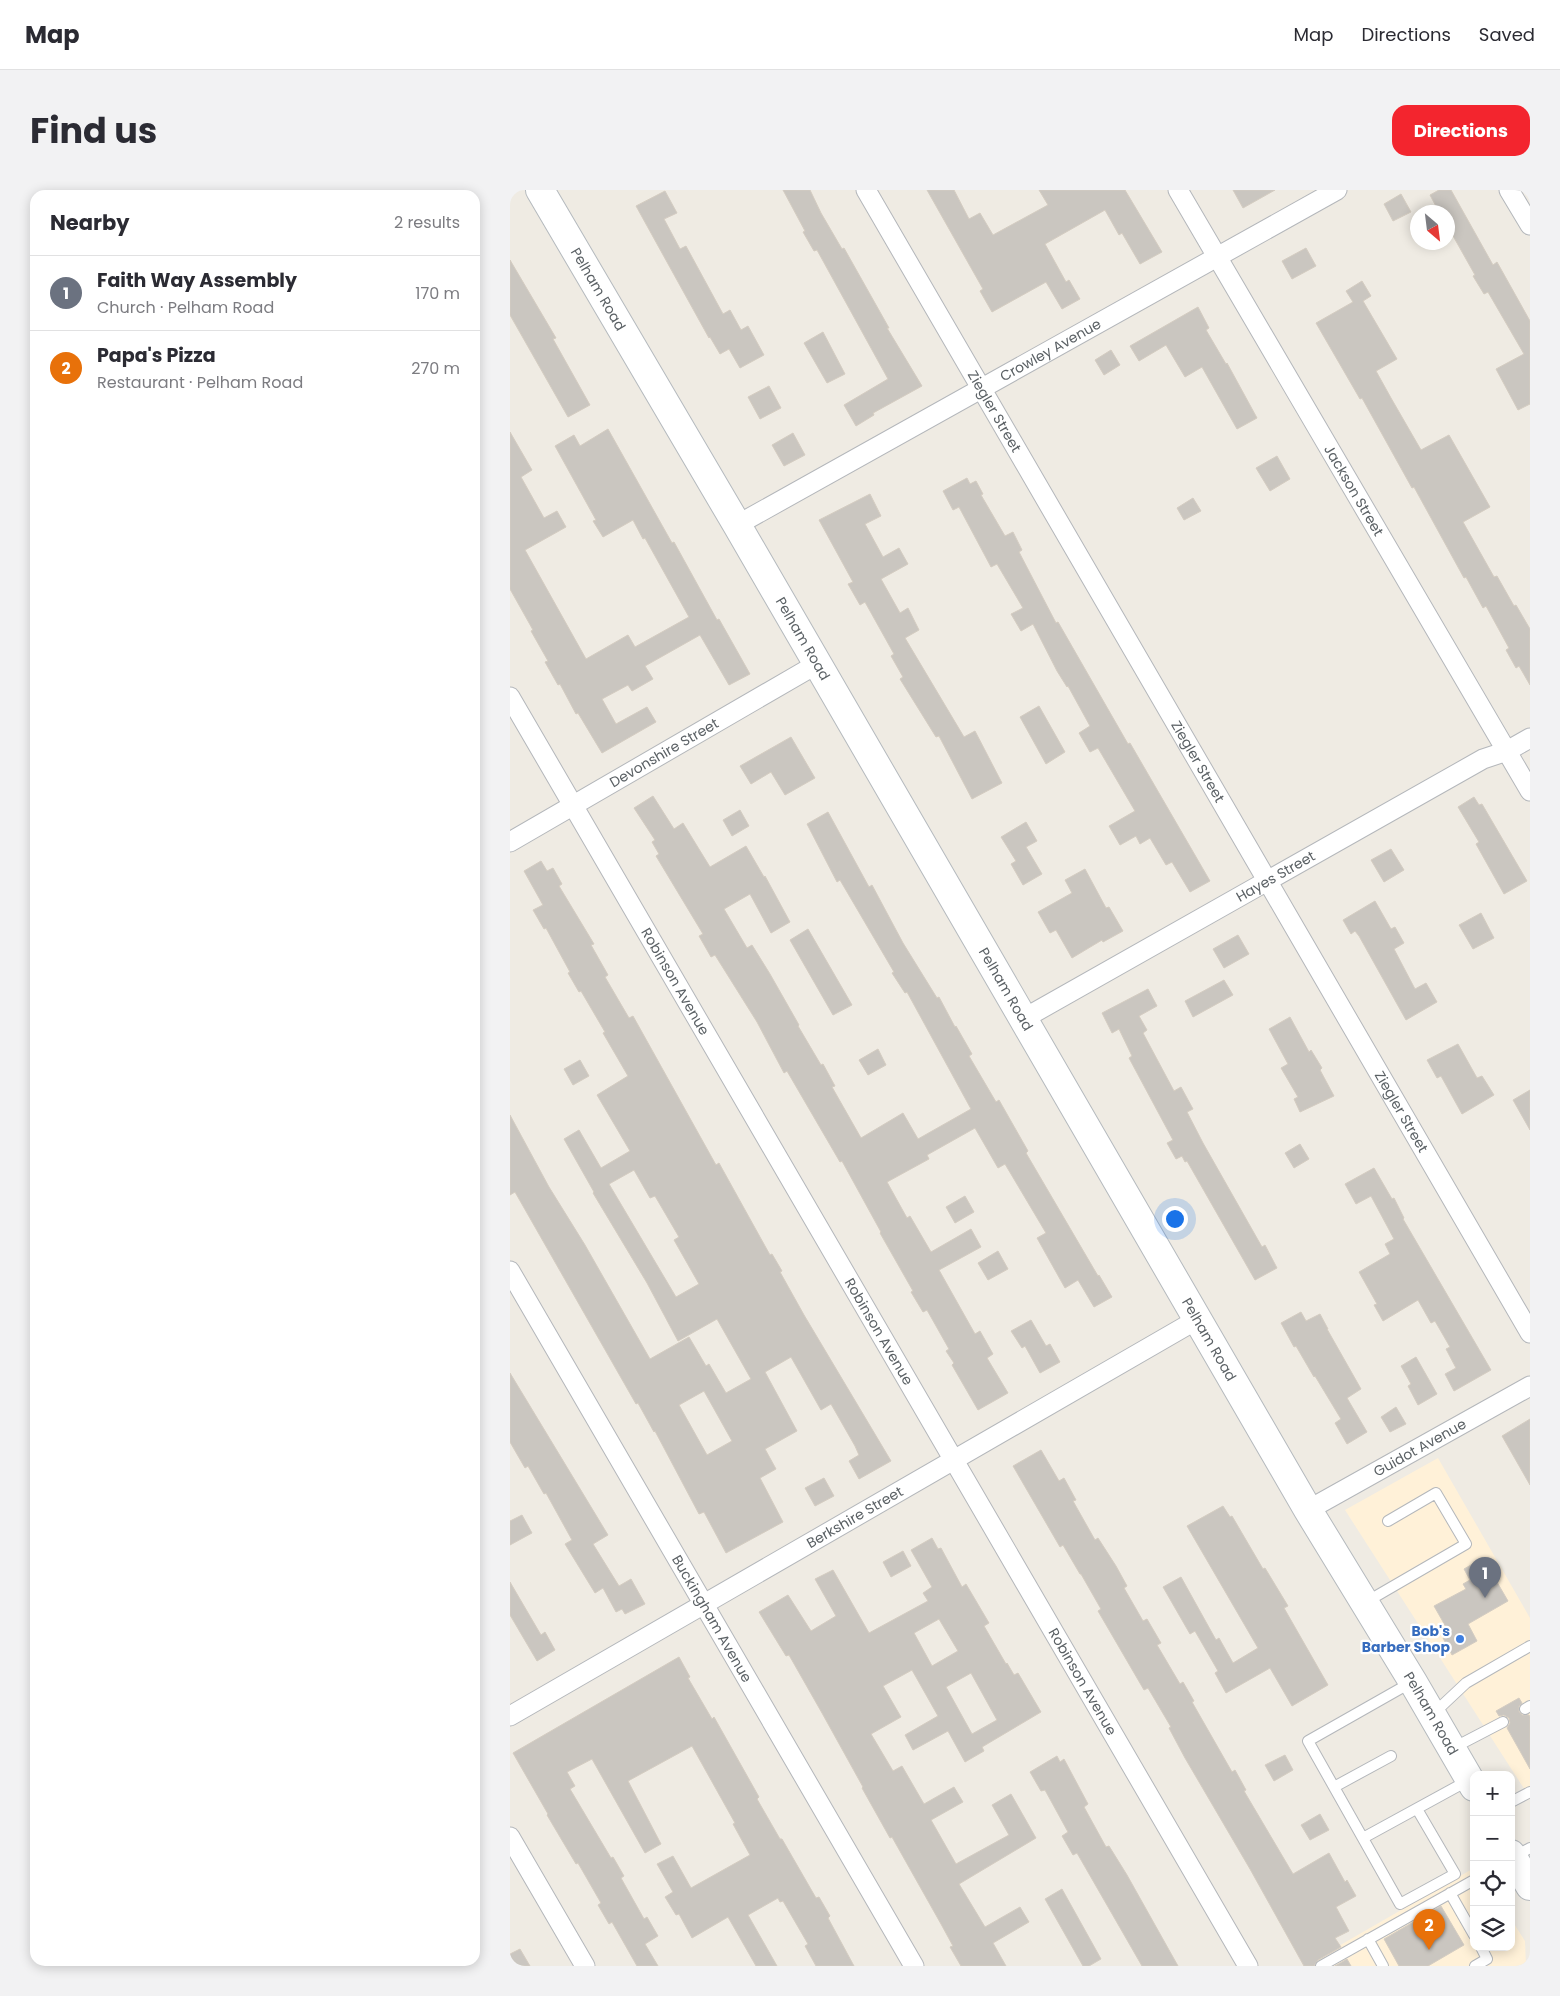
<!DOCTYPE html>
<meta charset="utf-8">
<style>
:root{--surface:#fff;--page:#f2f2f3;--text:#2b2b33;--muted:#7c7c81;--line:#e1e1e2;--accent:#f3252e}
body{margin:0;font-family:Poppins,sans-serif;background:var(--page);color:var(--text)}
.controls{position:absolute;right:15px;bottom:15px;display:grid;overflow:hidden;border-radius:10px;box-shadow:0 2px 12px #0003}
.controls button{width:45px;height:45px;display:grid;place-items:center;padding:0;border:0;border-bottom:1px solid var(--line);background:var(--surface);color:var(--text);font:25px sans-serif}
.compass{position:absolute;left:900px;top:15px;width:45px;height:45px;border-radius:50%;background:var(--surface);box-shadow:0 2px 12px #0003;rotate:152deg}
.you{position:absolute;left:664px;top:1028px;width:18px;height:18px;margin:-12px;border:4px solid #fff;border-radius:50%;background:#1a73e8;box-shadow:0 0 0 8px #1a73e833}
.badge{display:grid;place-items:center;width:32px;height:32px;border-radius:50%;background:var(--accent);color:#fff;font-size:16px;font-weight:700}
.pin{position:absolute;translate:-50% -41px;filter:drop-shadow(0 1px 2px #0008)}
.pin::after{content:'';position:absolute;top:26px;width:18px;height:15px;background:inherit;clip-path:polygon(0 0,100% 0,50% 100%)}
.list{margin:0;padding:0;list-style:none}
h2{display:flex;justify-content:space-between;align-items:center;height:65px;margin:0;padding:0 20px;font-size:21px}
h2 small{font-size:16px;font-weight:400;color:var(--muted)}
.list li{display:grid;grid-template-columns:32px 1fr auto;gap:15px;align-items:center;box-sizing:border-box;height:75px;padding:0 20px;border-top:1px solid var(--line)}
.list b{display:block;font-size:19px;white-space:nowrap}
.list p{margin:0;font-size:16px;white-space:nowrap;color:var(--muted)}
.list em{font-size:16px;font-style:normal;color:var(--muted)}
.icon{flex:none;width:28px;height:28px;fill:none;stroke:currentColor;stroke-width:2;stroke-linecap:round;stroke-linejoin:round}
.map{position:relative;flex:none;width:1020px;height:1776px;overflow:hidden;border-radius:15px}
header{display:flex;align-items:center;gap:30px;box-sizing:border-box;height:70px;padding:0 25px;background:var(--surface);border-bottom:1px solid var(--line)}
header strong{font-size:24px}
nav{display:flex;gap:28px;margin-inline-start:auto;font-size:18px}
.intro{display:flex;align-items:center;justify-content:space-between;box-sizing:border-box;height:120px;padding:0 30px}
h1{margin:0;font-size:35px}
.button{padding:12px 22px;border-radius:15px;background:var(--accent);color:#fff;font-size:18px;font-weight:700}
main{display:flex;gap:30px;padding:0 30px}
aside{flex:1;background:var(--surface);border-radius:15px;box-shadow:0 2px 12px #0003}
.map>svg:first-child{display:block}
.commercial{fill:#fff1d8}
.building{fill:#cac6c0;stroke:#d4ccc1;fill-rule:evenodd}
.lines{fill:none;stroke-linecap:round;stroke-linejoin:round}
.lane-casing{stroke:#b4b7bb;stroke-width:12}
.street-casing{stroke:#b4b7bb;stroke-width:21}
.secondary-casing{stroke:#b5babe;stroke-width:30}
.lane{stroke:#fff;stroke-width:10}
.street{stroke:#fff;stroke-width:19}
.secondary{stroke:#fff;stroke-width:28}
.shop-dot{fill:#3f7fe0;stroke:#fff;stroke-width:2}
.labels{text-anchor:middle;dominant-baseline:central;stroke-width:4.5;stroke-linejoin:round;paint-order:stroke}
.street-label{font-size:14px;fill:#5b6165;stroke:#fff}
.shop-label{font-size:14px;font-weight:bold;fill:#366cbe;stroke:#fff;text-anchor:end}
</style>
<header>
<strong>Map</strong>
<nav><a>Map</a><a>Directions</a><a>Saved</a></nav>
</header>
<div class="intro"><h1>Find us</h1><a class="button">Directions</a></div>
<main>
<aside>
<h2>Nearby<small>2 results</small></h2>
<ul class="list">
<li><span class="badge" style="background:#6b7280">1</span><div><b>Faith Way Assembly</b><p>Church · Pelham Road</p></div><em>170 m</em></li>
<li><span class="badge" style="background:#e8710a">2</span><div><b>Papa's Pizza</b><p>Restaurant · Pelham Road</p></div><em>270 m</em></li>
</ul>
</aside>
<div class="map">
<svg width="1020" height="1776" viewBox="0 0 1020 1776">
<rect width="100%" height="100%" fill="#efebe3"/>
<path class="commercial" d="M 928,1268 L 1020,1428 L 1020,1608 L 835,1320 Z
M 964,1678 L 964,1757 L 1001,1757 L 1001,1729 L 1015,1751 L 1016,1776 L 794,1776 Z"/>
<path class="building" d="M 273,0 L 300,0 L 311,23 L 332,59 L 334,58 L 379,138 L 377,138 L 412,196 L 363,223 L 364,225 L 346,236 L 334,215 L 378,189 L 307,60 L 304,61 L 293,42 L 295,41 Z
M 417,0 L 444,0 L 459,29 L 470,23 L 483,45 L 538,15 L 529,0 L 615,0 L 652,62 L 630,74 L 612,43 L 609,45 L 595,20 L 535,54 L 556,92 L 559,90 L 570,109 L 552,119 L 536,92 L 482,122 L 470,101 L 473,99 Z
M 723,0 L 765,0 L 733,18 Z
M 929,0 L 941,0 L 983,75 L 987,72 L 1020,131 L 1020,214 L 1008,220 L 986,179 L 1014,164 L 978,102 L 974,104 L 963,86 L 965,85 L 938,37 L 938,22 L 929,22 L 920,5 Z
M 155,1 L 167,23 L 154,29 L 170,59 L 176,56 L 213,124 L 220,120 L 231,140 L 238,136 L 254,165 L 230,178 L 219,159 L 210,164 L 200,147 L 199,148 L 126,16 Z
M 891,4 L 901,22 L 883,31 L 874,14 Z
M 796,58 L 806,76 L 782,89 L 772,71 Z
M 0,70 L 46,148 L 43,149 L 80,215 L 58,227 L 0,125 Z
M 852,91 L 861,106 L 853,111 L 887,169 L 866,181 L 881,208 L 911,260 L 939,245 L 980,317 L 953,332 L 984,387 L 987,386 L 1004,416 L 1006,415 L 1020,439 L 1020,495 L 1009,476 L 1006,478 L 996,460 L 999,458 L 976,416 L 973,418 L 956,387 L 954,388 L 904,297 L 902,298 L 852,208 L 850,209 L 806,133 L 843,112 L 836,101 Z
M 688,117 L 699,138 L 696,140 L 716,174 L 717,173 L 747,228 L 727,239 L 692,177 L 675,187 L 656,155 L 629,171 L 620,156 Z
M 313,142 L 335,184 L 317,193 L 294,153 Z
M 601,160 L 610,175 L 594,185 L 585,170 Z
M 259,196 L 271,218 L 250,229 L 238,207 Z
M 98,239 L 162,353 L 164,352 L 207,430 L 209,429 L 240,484 L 219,495 L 190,445 L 135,476 L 143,489 L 122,501 L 118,495 L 92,509 L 106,534 L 137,517 L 146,532 L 92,563 L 68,523 L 66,524 L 50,494 L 48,495 L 35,472 L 38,471 L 21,441 L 23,440 L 0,399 L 0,242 L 22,280 L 11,287 L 34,328 L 47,321 L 56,337 L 15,360 L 76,469 L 118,445 L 125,457 L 179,427 L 135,348 L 133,349 L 123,330 L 93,347 L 83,331 L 86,330 L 45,256 L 64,245 L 70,256 Z
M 283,243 L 295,265 L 274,276 L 262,255 Z
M 767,266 L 780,289 L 760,301 L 746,278 Z
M 457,288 L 460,294 L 466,291 L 473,304 L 471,305 L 495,346 L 503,342 L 512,360 L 509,362 L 546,433 L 548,432 L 618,554 L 620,553 L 700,691 L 680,702 L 662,672 L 656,675 L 640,648 L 630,654 L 626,646 L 610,655 L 599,636 L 625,621 L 588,558 L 580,562 L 569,543 L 580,536 L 558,496 L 557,497 L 547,481 L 523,434 L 511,441 L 501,424 L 513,418 L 487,374 L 481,377 L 449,317 L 443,320 L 433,301 Z
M 360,304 L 371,326 L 355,334 L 373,367 L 389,358 L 398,374 L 371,389 L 390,423 L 398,418 L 409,440 L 395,448 L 454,547 L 465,541 L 492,593 L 462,609 L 429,546 L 426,547 L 390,489 L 393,487 L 381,466 L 384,464 L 355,412 L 350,415 L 338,394 L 343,392 L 309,330 Z
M 683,308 L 691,321 L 674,330 L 667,318 Z
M 529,516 L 555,562 L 536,574 L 510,527 Z
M 281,547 L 305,588 L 275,605 L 261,582 L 241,594 L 230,576 Z
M 143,606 L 164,639 L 173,633 L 200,677 L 236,656 L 254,687 L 255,686 L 280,732 L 261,743 L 240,704 L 214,719 L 237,758 L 242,755 L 260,784 L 289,835 L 288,836 L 311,875 L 313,874 L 325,896 L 322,897 L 351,948 L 393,923 L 408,949 L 461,919 L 397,802 L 395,803 L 382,783 L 384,782 L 330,690 L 327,692 L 297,634 L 318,622 L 359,697 L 362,695 L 393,753 L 427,808 L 429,807 L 445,837 L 446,836 L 462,864 L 459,866 L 486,912 L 489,910 L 518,961 L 516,963 L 588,1086 L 589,1085 L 602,1107 L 584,1117 L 568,1090 L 555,1098 L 527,1048 L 536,1043 L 495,974 L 488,978 L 465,938 L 417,965 L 419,969 L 377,992 L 397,1028 L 400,1026 L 421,1062 L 461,1039 L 471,1057 L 429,1080 L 465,1144 L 470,1141 L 483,1164 L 477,1168 L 498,1203 L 468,1220 L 442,1175 L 444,1173 L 436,1161 L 439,1159 L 417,1120 L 413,1122 L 401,1102 L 403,1101 L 370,1043 L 371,1042 L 332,971 L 330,972 L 277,881 L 274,883 L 247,832 L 205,765 L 201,767 L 189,746 L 193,744 L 146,666 L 149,664 L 142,652 L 145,650 L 124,618 Z
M 964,607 L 969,615 L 972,614 L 1017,691 L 994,704 L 966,654 L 969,652 L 948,617 Z
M 230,620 L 239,636 L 222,646 L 213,630 Z
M 516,632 L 527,651 L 516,657 L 532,684 L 513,695 L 501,674 L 506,671 L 491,647 Z
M 881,659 L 894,680 L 874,692 L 861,670 Z
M 31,671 L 37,681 L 43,678 L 52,694 L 49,696 L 84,754 L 81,755 L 98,785 L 95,787 L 119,828 L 123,826 L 206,975 L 209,973 L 260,1065 L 262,1064 L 272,1081 L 270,1082 L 294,1125 L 381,1271 L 349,1289 L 339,1271 L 349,1265 L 345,1256 L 321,1214 L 311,1220 L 281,1167 L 255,1182 L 287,1241 L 255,1259 L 266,1279 L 250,1288 L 273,1332 L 216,1363 L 194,1322 L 189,1324 L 145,1241 L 144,1242 L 128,1213 L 126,1214 L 5,1002 L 0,1005 L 0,925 L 39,997 L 75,1055 L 140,1169 L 179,1147 L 196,1176 L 199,1174 L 216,1203 L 241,1189 L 207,1129 L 168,1151 L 137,1093 L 83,1003 L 84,1002 L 54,949 L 69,940 L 91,978 L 120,961 L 87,905 L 118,886 L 93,843 L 95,842 L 71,801 L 69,802 L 58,783 L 60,782 L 36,738 L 34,739 L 23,720 L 33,715 L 14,681 ZM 124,980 L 140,1008 L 145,1006 L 169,1047 L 164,1050 L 189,1094 L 166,1107 L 99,994 ZM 194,1201 L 222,1251 L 197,1265 L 169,1215 Z
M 575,679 L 596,718 L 599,717 L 613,741 L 593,752 L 592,750 L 562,768 L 546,740 L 540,743 L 528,722 L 562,703 L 555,690 Z
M 865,711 L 881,739 L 885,737 L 894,753 L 884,759 L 905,799 L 916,793 L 927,812 L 896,830 L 849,746 L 845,741 L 841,744 L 833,730 Z
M 971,723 L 984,748 L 963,759 L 949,735 Z
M 298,739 L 342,815 L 323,825 L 280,750 Z
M 728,745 L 739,764 L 714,778 L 703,759 Z
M 714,790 L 723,805 L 683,827 L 675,811 Z
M 638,799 L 647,816 L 629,826 L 637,840 L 633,843 L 664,901 L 671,897 L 683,919 L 677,922 L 693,953 L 752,1057 L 755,1055 L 767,1078 L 745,1090 L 677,971 L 675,972 L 672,966 L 666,969 L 657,953 L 663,950 L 619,868 L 622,866 L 609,839 L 602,843 L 592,823 Z
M 780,827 L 799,862 L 801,860 L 812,878 L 810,880 L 824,906 L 790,922 L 784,909 L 788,907 L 771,878 L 778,874 L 759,839 Z
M 948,854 L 967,888 L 972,886 L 984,905 L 952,924 L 931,886 L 927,888 L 917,870 Z
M 368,859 L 376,875 L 358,885 L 349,870 Z
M 70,870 L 79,886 L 63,895 L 54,879 Z
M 1020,900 L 1020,940 L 1003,910 Z
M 790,954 L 799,969 L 784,978 L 775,963 Z
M 864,978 L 882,1009 L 884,1008 L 894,1028 L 893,1029 L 981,1180 L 944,1201 L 935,1184 L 946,1178 L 936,1159 L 940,1157 L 925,1131 L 921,1133 L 908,1110 L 873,1131 L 864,1115 L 867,1114 L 849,1082 L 880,1064 L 875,1054 L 884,1049 L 861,1006 L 846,1014 L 835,994 Z
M 455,1006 L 464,1022 L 445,1033 L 436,1017 Z
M 488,1061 L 498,1079 L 478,1090 L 468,1073 Z
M 791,1122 L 796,1131 L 810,1124 L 818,1139 L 817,1139 L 851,1199 L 837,1208 L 857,1242 L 837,1254 L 825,1233 L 831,1229 L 805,1186 L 804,1187 L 786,1156 L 784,1157 L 771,1133 Z
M 521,1130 L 536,1156 L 540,1154 L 550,1172 L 530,1183 L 515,1156 L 512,1158 L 501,1141 Z
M 906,1167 L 927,1204 L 908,1215 L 898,1196 L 901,1194 L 891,1176 Z
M 0,1183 L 98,1345 L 83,1354 L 109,1396 L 121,1389 L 135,1414 L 115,1424 L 112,1419 L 106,1422 L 93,1398 L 85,1403 L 55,1354 L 62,1350 L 36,1303 L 34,1304 L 18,1276 L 15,1278 L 0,1252 Z
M 886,1217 L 896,1234 L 880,1242 L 871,1227 Z
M 1020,1229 L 1020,1295 L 992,1246 Z
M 531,1260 L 549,1291 L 554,1288 L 566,1310 L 563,1311 L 585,1350 L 588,1348 L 606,1376 L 617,1396 L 614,1398 L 633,1431 L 637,1429 L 651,1453 L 647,1455 L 670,1494 L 673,1492 L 684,1511 L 682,1512 L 722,1582 L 725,1580 L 736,1600 L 734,1601 L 783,1684 L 819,1663 L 835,1692 L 837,1690 L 846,1706 L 826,1717 L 839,1741 L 825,1748 L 831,1757 L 808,1770 L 804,1776 L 794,1776 L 740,1679 L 675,1568 L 659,1538 L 661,1537 L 638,1498 L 634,1500 L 588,1421 L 591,1419 L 571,1384 L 570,1384 L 553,1355 L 550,1357 L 503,1276 Z
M 314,1288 L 324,1306 L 305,1316 L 295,1298 Z
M 713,1316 L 720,1327 L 722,1326 L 753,1379 L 755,1378 L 778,1416 L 774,1418 L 818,1495 L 782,1516 L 760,1478 L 716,1503 L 705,1483 L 708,1481 L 685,1441 L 680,1444 L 653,1397 L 671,1387 L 706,1450 L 709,1448 L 723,1473 L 748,1458 L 677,1336 Z
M 12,1325 L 22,1343 L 0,1355 L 0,1331 Z
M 422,1348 L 428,1359 L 431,1358 L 452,1397 L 456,1394 L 479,1433 L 474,1436 L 496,1474 L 497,1473 L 504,1485 L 508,1483 L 531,1522 L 472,1557 L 474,1561 L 455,1572 L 438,1541 L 403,1560 L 395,1545 L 428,1526 L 402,1480 L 373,1496 L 391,1527 L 361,1544 L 383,1581 L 392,1576 L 414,1614 L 444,1597 L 453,1612 L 421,1630 L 446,1674 L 499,1645 L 482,1615 L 501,1604 L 526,1648 L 449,1694 L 475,1737 L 510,1717 L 519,1732 L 483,1753 L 496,1776 L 451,1776 L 440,1757 L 443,1756 L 431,1734 L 382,1647 L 380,1648 L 352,1598 L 353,1597 L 312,1523 L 279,1465 L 276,1466 L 249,1422 L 278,1405 L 301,1441 L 326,1426 L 305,1389 L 323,1380 L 359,1443 L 418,1411 L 413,1403 L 422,1397 L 401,1360 ZM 429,1429 L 448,1461 L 422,1476 L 404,1443 ZM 461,1483 L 487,1530 L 462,1544 L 436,1497 Z
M 393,1361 L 401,1376 L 381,1387 L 373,1372 Z
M 973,1368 L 998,1411 L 958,1434 L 967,1451 L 942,1465 L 933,1448 L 940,1444 L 924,1416 L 956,1399 L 953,1394 L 960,1390 L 954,1379 Z
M 0,1392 L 31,1445 L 35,1442 L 45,1460 L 27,1471 L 0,1425 Z
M 169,1467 L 180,1487 L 178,1488 L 202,1529 L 204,1527 L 249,1607 L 247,1609 L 270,1649 L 272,1649 L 306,1708 L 309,1707 L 320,1726 L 318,1728 L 344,1776 L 306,1776 L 295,1756 L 298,1754 L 273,1711 L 270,1712 L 268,1708 L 238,1725 L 267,1776 L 246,1776 L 218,1727 L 182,1748 L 169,1724 L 166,1725 L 155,1707 L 163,1702 L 147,1674 L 163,1666 L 181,1698 L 240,1665 L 223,1634 L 225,1633 L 182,1556 L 118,1591 L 151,1654 L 135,1663 L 82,1569 L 57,1582 L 65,1596 L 60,1599 L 101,1668 L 103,1667 L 114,1686 L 111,1688 L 134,1729 L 137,1727 L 148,1746 L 135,1754 L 148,1776 L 127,1776 L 102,1732 L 99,1734 L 88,1715 L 91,1713 L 68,1673 L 66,1674 L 37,1625 L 38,1624 L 3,1563 Z
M 1009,1508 L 1012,1513 L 1009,1516 L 1009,1522 L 1012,1525 L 1019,1525 L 1020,1527 L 1020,1579 L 997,1538 L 1000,1533 L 999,1528 L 994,1525 L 989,1526 L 986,1521 Z
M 775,1565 L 783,1580 L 764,1591 L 755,1575 Z
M 547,1566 L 550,1572 L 554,1569 L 578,1614 L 574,1617 L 596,1657 L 599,1656 L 617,1685 L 668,1776 L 632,1776 L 567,1663 L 563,1665 L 552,1646 L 558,1642 L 535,1600 L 531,1601 L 520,1582 Z
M 810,1624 L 819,1640 L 800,1650 L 791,1635 Z
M 552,1699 L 591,1769 L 579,1776 L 573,1776 L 535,1709 Z
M 931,1716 L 954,1755 L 918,1776 L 889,1776 L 874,1749 Z
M 10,1759 L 20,1776 L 0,1776 L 0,1764 Z
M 837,1769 L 841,1776 L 825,1776 Z"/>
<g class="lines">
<defs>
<path id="lane" d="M 856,1412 L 956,1354 L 926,1303 L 878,1331
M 902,1492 L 798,1551 L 890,1714 L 945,1684 L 907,1619
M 1015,1519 L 1020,1516
M 923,1524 L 956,1493 L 1020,1456
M 943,1558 L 993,1532
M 824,1597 L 881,1566
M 1001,1612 L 1020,1602
M 853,1648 L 959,1590
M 1004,1667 L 1020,1658
M 940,1703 L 964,1745
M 858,1749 L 873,1776
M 811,1776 L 964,1690
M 965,1776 L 977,1769 L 971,1757"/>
<g id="street">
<path id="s1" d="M 356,0 L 1020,1143"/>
<path id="s2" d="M 668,0 L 1020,601"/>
<path d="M 999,0 L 1020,35"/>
<path id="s3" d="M 227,335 L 827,0"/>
<path id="s4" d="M 0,507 L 738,1776"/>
<path id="s5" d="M 0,652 L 307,474"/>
<path id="s6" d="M 513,829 L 973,569 L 997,561 L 1020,548"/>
<path id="s7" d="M 0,1081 L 404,1776"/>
<path id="s8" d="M 798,1320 L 1020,1196"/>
<path id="s9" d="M 0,1526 L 688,1129"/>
<path d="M 0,1647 L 75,1776"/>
</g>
<g id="secondary">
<path id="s10" d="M 30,0 L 227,335 L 798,1320 L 903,1492 L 964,1597"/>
<path d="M 1001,1664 L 1020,1696"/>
</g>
</defs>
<use href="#lane" class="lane-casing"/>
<use href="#street" class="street-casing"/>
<use href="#secondary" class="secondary-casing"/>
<use href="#lane" class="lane"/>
<use href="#street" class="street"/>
<use href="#secondary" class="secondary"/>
</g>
<circle class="shop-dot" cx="950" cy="1449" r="5"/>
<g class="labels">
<g class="street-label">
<text stroke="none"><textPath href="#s10" startOffset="115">Pelham Road</textPath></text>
<text stroke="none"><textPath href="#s3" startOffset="359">Crowley Avenue</textPath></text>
<text stroke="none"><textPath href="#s1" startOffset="256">Ziegler Street</textPath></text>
<text stroke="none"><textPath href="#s2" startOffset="348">Jackson Street</textPath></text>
<text stroke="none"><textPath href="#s10" startOffset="520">Pelham Road</textPath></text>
<text stroke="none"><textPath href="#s5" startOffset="178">Devonshire Street</textPath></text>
<text stroke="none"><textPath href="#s1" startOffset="661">Ziegler Street</textPath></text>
<text stroke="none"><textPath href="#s6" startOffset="290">Hayes Street</textPath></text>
<text stroke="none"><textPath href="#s4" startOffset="329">Robinson Avenue</textPath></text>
<text stroke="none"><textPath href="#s10" startOffset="925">Pelham Road</textPath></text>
<text stroke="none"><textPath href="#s1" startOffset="1066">Ziegler Street</textPath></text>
<text stroke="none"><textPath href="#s4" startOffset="734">Robinson Avenue</textPath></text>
<text stroke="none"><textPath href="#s10" startOffset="1330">Pelham Road</textPath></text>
<text stroke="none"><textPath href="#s8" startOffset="128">Guidot Avenue</textPath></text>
<text stroke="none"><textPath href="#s9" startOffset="398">Berkshire Street</textPath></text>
<text stroke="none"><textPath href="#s7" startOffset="402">Buckingham Avenue</textPath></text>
<text stroke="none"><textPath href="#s4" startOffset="1139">Robinson Avenue</textPath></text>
<text stroke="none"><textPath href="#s10" startOffset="1765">Pelham Road</textPath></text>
</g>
<g class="shop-label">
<text x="940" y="1441">Bob's<tspan x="940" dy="16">Barber Shop</tspan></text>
</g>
</g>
</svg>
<div class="controls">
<button>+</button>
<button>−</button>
<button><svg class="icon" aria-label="locate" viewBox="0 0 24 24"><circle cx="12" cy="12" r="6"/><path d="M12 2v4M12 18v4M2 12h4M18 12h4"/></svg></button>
<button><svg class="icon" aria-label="layers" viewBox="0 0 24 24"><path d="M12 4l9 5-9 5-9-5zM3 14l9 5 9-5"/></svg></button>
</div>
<svg class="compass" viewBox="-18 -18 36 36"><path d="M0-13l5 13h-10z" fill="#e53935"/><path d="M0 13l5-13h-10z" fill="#7c7c81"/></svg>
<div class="you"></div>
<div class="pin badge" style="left:975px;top:1408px;background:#6b7280">1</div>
<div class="pin badge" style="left:919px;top:1760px;background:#e8710a">2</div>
</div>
</main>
